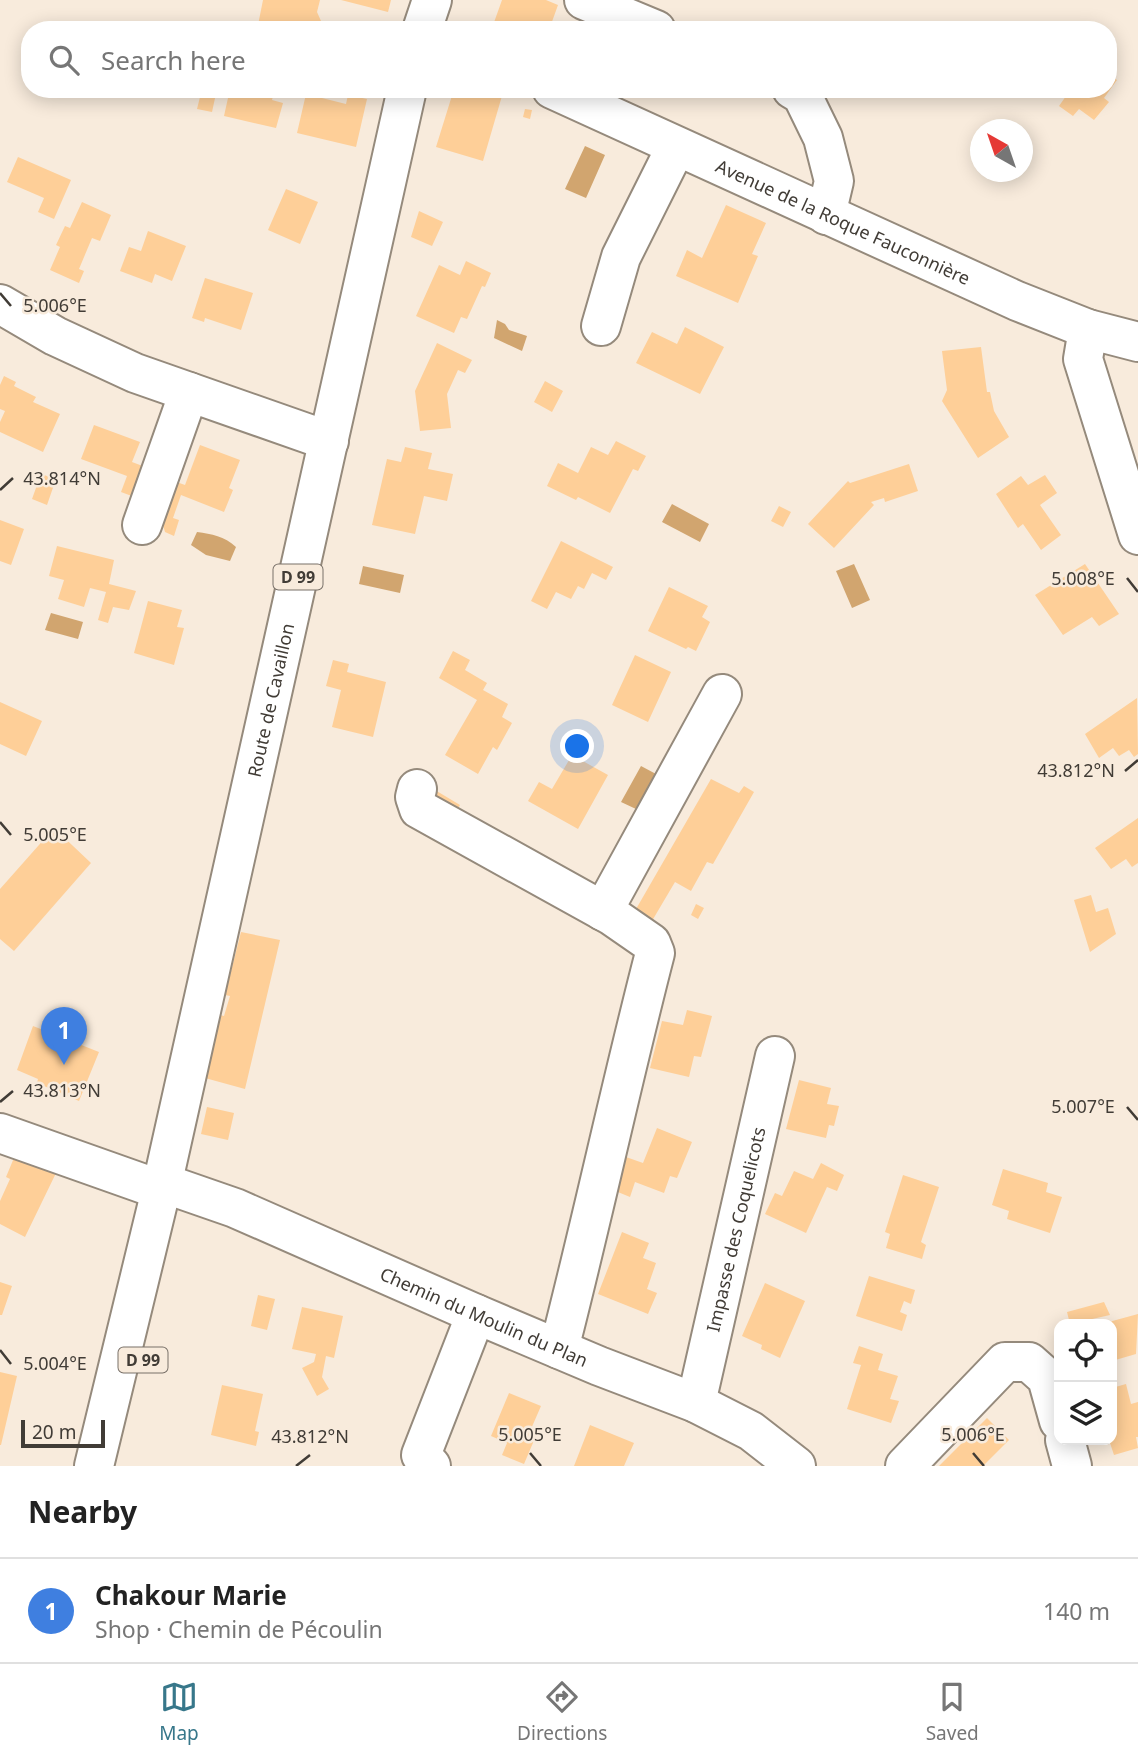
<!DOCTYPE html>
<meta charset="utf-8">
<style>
:root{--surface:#fff;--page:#f2f2f2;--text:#222;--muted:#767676;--line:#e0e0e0;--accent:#37778a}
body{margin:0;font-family:"Noto Sans",sans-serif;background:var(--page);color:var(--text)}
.controls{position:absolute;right:21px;bottom:21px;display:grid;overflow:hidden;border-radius:14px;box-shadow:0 4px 18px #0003}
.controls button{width:63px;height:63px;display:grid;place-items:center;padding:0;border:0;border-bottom:2px solid var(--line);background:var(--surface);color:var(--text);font:35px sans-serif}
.compass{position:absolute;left:970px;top:119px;width:63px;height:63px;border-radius:50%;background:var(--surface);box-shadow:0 4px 18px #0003;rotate:320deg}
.scale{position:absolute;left:21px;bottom:18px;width:84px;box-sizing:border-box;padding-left:7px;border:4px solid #413c36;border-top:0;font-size:19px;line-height:24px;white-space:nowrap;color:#413c36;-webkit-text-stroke:5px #f8ebdc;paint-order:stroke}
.you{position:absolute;left:578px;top:747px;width:24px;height:24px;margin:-18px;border:5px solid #fff;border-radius:50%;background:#1a73e8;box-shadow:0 0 0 10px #1a73e833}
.badge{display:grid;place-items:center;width:46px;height:46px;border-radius:50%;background:var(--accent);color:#fff;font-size:23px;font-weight:700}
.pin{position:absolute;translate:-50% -58px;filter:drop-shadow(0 2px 4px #0008)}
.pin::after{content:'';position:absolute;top:37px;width:24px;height:21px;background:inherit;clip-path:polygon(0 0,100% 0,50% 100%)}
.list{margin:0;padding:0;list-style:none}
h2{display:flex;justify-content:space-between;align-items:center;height:91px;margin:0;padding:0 28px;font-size:30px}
h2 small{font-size:23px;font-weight:400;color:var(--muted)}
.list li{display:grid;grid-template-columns:46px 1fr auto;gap:21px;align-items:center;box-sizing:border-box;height:105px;padding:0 28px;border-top:2px solid var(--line)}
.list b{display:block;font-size:26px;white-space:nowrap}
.list p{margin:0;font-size:23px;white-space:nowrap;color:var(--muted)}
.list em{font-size:23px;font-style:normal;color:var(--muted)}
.icon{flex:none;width:38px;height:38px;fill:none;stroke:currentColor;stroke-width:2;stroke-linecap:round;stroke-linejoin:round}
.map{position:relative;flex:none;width:1138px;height:1466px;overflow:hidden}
.search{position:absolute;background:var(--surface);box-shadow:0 4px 18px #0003;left:21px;right:21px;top:21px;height:77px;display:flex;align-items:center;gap:18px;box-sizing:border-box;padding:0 24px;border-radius:28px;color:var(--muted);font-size:26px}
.sheet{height:196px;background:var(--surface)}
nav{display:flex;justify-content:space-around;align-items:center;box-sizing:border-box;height:98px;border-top:2px solid var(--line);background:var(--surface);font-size:19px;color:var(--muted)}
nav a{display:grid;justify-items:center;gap:4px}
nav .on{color:var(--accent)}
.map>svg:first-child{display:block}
.water{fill:#d1a56f}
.building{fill:#fecf98}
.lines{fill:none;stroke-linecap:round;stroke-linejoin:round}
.minor-casing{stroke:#958a7c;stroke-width:42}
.major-casing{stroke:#958a7c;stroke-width:42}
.minor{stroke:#fff;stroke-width:38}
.major{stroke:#fff;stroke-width:38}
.ticks{fill:none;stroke:#413c36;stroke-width:2.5}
.labels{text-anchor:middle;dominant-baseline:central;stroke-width:5;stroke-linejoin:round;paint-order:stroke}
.shield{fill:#f8ebdc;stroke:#787068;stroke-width:2}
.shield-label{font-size:16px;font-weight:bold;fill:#413c36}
.street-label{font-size:18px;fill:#413c36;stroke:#f8ebdc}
.ticks-label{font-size:18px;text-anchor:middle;fill:#413c36;stroke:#f8ebdc;stroke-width:5;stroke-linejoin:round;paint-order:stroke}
</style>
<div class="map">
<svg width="1138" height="1466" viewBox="0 0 1138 1466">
<rect width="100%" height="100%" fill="#f8ebdc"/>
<path class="water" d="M 585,146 L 605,155 L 586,198 L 565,189 Z
M 497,320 L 505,324 L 509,330 L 527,336 L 522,351 L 494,338 Z
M 672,504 L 709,524 L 700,542 L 662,522 Z
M 197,532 C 212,534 224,536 236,547 L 230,561 L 206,555 L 191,545 Z
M 854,564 L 870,600 L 852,608 L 836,571 Z
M 363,566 L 404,575 L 400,593 L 359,584 Z
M 51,613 L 83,622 L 78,639 L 45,630 Z
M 641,766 L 656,774 L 636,809 L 621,802 Z"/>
<path class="building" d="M 263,0 L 320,0 L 317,12 L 325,30 L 313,30 L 290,23 L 289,30 L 257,30 Z
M 341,0 L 391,0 L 388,12 Z
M 502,0 L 546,0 L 558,5 L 549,30 L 497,30 L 492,28 Z
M 1108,73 L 1117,80 L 1104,98 L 1109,102 L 1094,120 L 1079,109 L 1073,116 L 1059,106 L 1071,89 L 1108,89 Z
M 202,89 L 217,89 L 212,112 L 197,109 Z
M 230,89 L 275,89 L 272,100 L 283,103 L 276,128 L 224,116 Z
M 454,89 L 504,89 L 483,161 L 436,147 Z
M 306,94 L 346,104 L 348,95 L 367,99 L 356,147 L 297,133 Z
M 525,109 L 532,110 L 530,119 L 523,117 Z
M 18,157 L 71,180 L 54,219 L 38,212 L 44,198 L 7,182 Z
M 286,189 L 318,202 L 300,244 L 268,230 Z
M 82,202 L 111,215 L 100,241 L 92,238 L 79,269 L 84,271 L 79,283 L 50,270 L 60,247 L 56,245 L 65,226 L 70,228 Z
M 726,205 L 766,223 L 752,254 L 758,256 L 738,303 L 676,276 L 687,250 L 702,258 Z
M 419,211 L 443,222 L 432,246 L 411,237 Z
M 148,231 L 186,246 L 172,281 L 155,274 L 152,283 L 120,271 L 129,247 L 141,251 Z
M 466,261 L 491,273 L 485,287 L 482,286 L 467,319 L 461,317 L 454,333 L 416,316 L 439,265 L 460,275 Z
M 205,278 L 253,293 L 241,330 L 205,318 L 204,322 L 192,318 Z
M 685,327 L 724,347 L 700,394 L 636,363 L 652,332 L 677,344 Z
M 437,343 L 472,360 L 465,373 L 458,370 L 447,394 L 451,428 L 420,431 L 415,391 Z
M 981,347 L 987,392 L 990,392 L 994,411 L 1009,437 L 978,458 L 942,401 L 947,390 L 942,351 Z
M 4,376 L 16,382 L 14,386 L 36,397 L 33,402 L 60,414 L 43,452 L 0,432 L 0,422 L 5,411 L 0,409 L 0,385 Z
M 545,381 L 563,391 L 552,412 L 534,402 Z
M 94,425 L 140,442 L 132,462 L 148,468 L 137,498 L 121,492 L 127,476 L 81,459 Z
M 616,441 L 646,456 L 638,471 L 633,469 L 610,513 L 578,497 L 576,500 L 547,486 L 558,463 L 578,473 L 591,447 L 608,455 Z
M 200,445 L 240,460 L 229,488 L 233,490 L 224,512 L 181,495 L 173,518 L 179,520 L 174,536 L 165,532 L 159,512 L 171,480 L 185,485 Z
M 405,447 L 432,453 L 428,469 L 453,474 L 447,501 L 424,496 L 415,534 L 372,525 L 387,459 L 401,462 Z
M 909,464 L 918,491 L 885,502 L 884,498 L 871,502 L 874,505 L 834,548 L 808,524 L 848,481 L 850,483 Z
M 41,474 L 56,479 L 47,505 L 32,499 Z
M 1045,475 L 1057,493 L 1040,505 L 1061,535 L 1041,550 L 1023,524 L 1018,528 L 996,494 L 1021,476 L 1028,485 Z
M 779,506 L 791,512 L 783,527 L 771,521 Z
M 0,520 L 24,529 L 11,565 L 0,561 Z
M 561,541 L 613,567 L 606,580 L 592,573 L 584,589 L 578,586 L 571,599 L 556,592 L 547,609 L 531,601 Z
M 57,546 L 114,560 L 109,584 L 136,591 L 129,610 L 113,607 L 108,623 L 98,620 L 106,592 L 90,588 L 84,607 L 58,599 L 64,580 L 49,576 Z
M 1085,564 L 1119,614 L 1099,626 L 1092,617 L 1063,635 L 1035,595 Z
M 669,587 L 708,606 L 702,617 L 710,622 L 696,651 L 688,647 L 686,649 L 648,631 Z
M 148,601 L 182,610 L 177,627 L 184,628 L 174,665 L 134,653 Z
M 453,651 L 470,660 L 465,670 L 487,683 L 483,690 L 508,704 L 502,717 L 512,723 L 497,750 L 493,747 L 478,774 L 445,755 L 477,700 L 439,678 Z
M 635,655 L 671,672 L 648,722 L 612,705 Z
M 333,660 L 349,664 L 347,672 L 386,682 L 373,737 L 332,727 L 341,690 L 326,686 Z
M 1137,698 L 1138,754 L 1134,757 L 1129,750 L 1119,756 L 1113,748 L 1099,758 L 1085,734 Z
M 0,702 L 42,721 L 26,756 L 0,744 Z
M 572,755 L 608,775 L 578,829 L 528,801 L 539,782 L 552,789 Z
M 711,779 L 739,793 L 744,786 L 754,792 L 713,864 L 707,862 L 691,891 L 675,882 L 649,926 L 632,916 Z
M 435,790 L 460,805 L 453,818 L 428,803 Z
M 1138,818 L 1138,863 L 1132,867 L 1126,859 L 1111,869 L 1095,848 Z
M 54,828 L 91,863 L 14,951 L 0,939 L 0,889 Z
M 1091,895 L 1096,912 L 1108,908 L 1116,934 L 1090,952 L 1074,900 Z
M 696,904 L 704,908 L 698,919 L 691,915 Z
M 241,932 L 280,940 L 245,1089 L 205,1078 L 220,1015 L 224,1016 L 230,996 L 225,995 Z
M 687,1010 L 712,1016 L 701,1057 L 694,1056 L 689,1077 L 650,1068 L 662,1021 L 683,1025 Z
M 33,1026 L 99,1052 L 79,1101 L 37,1083 L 38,1079 L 17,1070 Z
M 799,1080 L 831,1088 L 827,1104 L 839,1106 L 834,1126 L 829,1125 L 826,1138 L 786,1129 Z
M 207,1107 L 234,1113 L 228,1140 L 201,1134 Z
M 657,1128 L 692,1142 L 677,1178 L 670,1176 L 664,1193 L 635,1182 L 630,1197 L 613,1190 L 626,1157 L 643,1163 Z
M 16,1153 L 57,1171 L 25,1237 L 0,1224 L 0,1201 L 10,1179 L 6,1177 Z
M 821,1163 L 844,1175 L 837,1191 L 827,1187 L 806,1233 L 765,1214 L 775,1193 L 782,1196 L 794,1171 L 813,1179 Z
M 1003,1169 L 1048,1183 L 1046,1192 L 1062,1197 L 1050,1233 L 1007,1219 L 1009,1211 L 992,1205 Z
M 903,1175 L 939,1187 L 921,1242 L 926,1245 L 922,1259 L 886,1248 L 890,1234 L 885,1232 Z
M 622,1232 L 649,1243 L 643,1258 L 656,1263 L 647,1289 L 657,1293 L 648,1314 L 598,1294 Z
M 869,1276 L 915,1290 L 911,1304 L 904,1301 L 900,1312 L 907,1315 L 902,1331 L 856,1316 Z
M 0,1282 L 12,1286 L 2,1315 L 0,1315 Z
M 765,1283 L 805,1301 L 780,1358 L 761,1349 L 762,1345 L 742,1336 Z
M 258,1295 L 275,1299 L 267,1330 L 251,1326 Z
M 1104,1302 L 1110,1315 L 1070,1324 L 1067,1312 Z
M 302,1307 L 343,1316 L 334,1358 L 326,1356 L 322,1377 L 329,1389 L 317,1396 L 302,1368 L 314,1362 L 316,1354 L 292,1349 Z
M 1138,1314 L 1136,1354 L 1112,1361 L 1112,1324 L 1105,1323 Z
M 859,1346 L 883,1354 L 878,1370 L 898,1376 L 890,1399 L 899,1401 L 891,1423 L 847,1409 L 861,1365 L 853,1363 Z
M 0,1372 L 17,1376 L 1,1445 L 0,1445 Z
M 1126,1384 L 1131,1404 L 1138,1402 L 1138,1437 L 1136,1437 L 1138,1448 L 1114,1455 L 1109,1440 L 1112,1440 L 1112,1388 Z
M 222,1385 L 263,1394 L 255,1431 L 259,1432 L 256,1446 L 211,1435 Z
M 509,1393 L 541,1406 L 531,1429 L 538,1431 L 524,1464 L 502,1455 L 507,1443 L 491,1436 Z
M 987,1418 L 1009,1440 L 983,1466 L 939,1466 Z
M 590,1425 L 634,1443 L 624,1466 L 574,1466 Z"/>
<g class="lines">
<defs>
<g id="minor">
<path d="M 584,0 L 656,30"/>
<path id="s1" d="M 552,89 L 1017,301 L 1088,329 L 1138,342"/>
<path d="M 792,89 L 802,95 L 823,138 L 834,181 L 826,215"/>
<path d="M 0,304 L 55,336 L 135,373 L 329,441"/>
<path d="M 601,326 L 621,257 L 676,147"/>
<path d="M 1088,329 L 1083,359 L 1138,535"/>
<path d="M 142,525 L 189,392"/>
<path d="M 417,789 L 415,797 L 419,809 L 612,916 L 651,943 L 655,953 C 621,1084 593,1217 559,1349"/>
<path d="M 603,911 L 722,694"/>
<path d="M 0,1133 L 161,1190"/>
<path id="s2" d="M 163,1183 L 235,1208 L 476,1314 L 599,1366 L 696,1403 L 751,1431 L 796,1466"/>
<path id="s3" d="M 696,1403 L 775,1056"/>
<path d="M 1065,1440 L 1072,1466"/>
<path d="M 431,1466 L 421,1455 L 476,1314"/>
<path d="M 905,1466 L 1005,1362 L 1029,1362 L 1047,1378 L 1059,1421"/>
</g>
<g id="major">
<path d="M 422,30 L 432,0"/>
<path id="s4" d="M 94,1466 L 161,1190 L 407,89"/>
</g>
</defs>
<use href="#minor" class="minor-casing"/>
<use href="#major" class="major-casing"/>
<use href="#minor" class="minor"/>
<use href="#major" class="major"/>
</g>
<path class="ticks" d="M 0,293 L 11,306M 0,490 L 13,478M 1127,578 L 1138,592M 1125,771 L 1138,760M 0,822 L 11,835M 0,1102 L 13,1091M 1127,1107 L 1138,1120M 0,1350 L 11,1364M 530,1453 L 541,1466M 973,1453 L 984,1466M 296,1466 L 310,1455"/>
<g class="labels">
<g class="shield">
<rect x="273.5" y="564.5" width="49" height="25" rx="5"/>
<rect x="118.5" y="1347.5" width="49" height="25" rx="5"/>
</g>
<g class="shield-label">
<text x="298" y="577">D 99</text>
<text x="143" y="1360">D 99</text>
</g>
<g class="street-label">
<text stroke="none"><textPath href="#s1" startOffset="320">Avenue de la Roque Fauconnière</textPath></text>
<text stroke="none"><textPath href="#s4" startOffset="786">Route de Cavaillon</textPath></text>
<text stroke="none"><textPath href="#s3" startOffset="178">Impasse des Coquelicots</textPath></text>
<text stroke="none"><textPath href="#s2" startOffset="348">Chemin du Moulin du Plan</textPath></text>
</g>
</g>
<g class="ticks-label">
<text x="55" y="312">5.006°E</text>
<text x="62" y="485">43.814°N</text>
<text x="1083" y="585">5.008°E</text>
<text x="1076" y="777">43.812°N</text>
<text x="55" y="841">5.005°E</text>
<text x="62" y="1097">43.813°N</text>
<text x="1083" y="1113">5.007°E</text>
<text x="55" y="1370">5.004°E</text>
<text x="530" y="1441">5.005°E</text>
<text x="973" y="1441">5.006°E</text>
<text x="310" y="1443">43.812°N</text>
</g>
</svg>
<div class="controls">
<button><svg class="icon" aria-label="locate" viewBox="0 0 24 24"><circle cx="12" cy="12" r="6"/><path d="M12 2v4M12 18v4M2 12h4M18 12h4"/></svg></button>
<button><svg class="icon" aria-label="layers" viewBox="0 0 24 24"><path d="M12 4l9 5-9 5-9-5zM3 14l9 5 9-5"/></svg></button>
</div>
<svg class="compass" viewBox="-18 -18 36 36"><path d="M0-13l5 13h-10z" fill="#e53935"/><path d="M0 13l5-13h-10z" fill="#767676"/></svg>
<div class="scale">20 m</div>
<div class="you"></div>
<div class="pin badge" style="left:64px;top:1065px;background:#3f7fe0">1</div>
<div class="search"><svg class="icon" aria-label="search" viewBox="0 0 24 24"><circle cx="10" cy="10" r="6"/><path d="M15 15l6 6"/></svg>Search here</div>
</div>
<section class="sheet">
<h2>Nearby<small></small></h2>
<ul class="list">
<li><span class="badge" style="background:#3f7fe0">1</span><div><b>Chakour Marie</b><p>Shop · Chemin de Pécoulin</p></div><em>140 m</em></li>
</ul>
</section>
<nav>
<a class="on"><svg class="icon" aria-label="map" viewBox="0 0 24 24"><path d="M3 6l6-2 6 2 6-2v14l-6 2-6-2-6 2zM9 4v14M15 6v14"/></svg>Map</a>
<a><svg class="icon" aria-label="directions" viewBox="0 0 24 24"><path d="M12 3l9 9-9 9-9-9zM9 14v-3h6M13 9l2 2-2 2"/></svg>Directions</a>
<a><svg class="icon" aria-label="saved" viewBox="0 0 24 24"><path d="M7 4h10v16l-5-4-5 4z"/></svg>Saved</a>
</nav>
